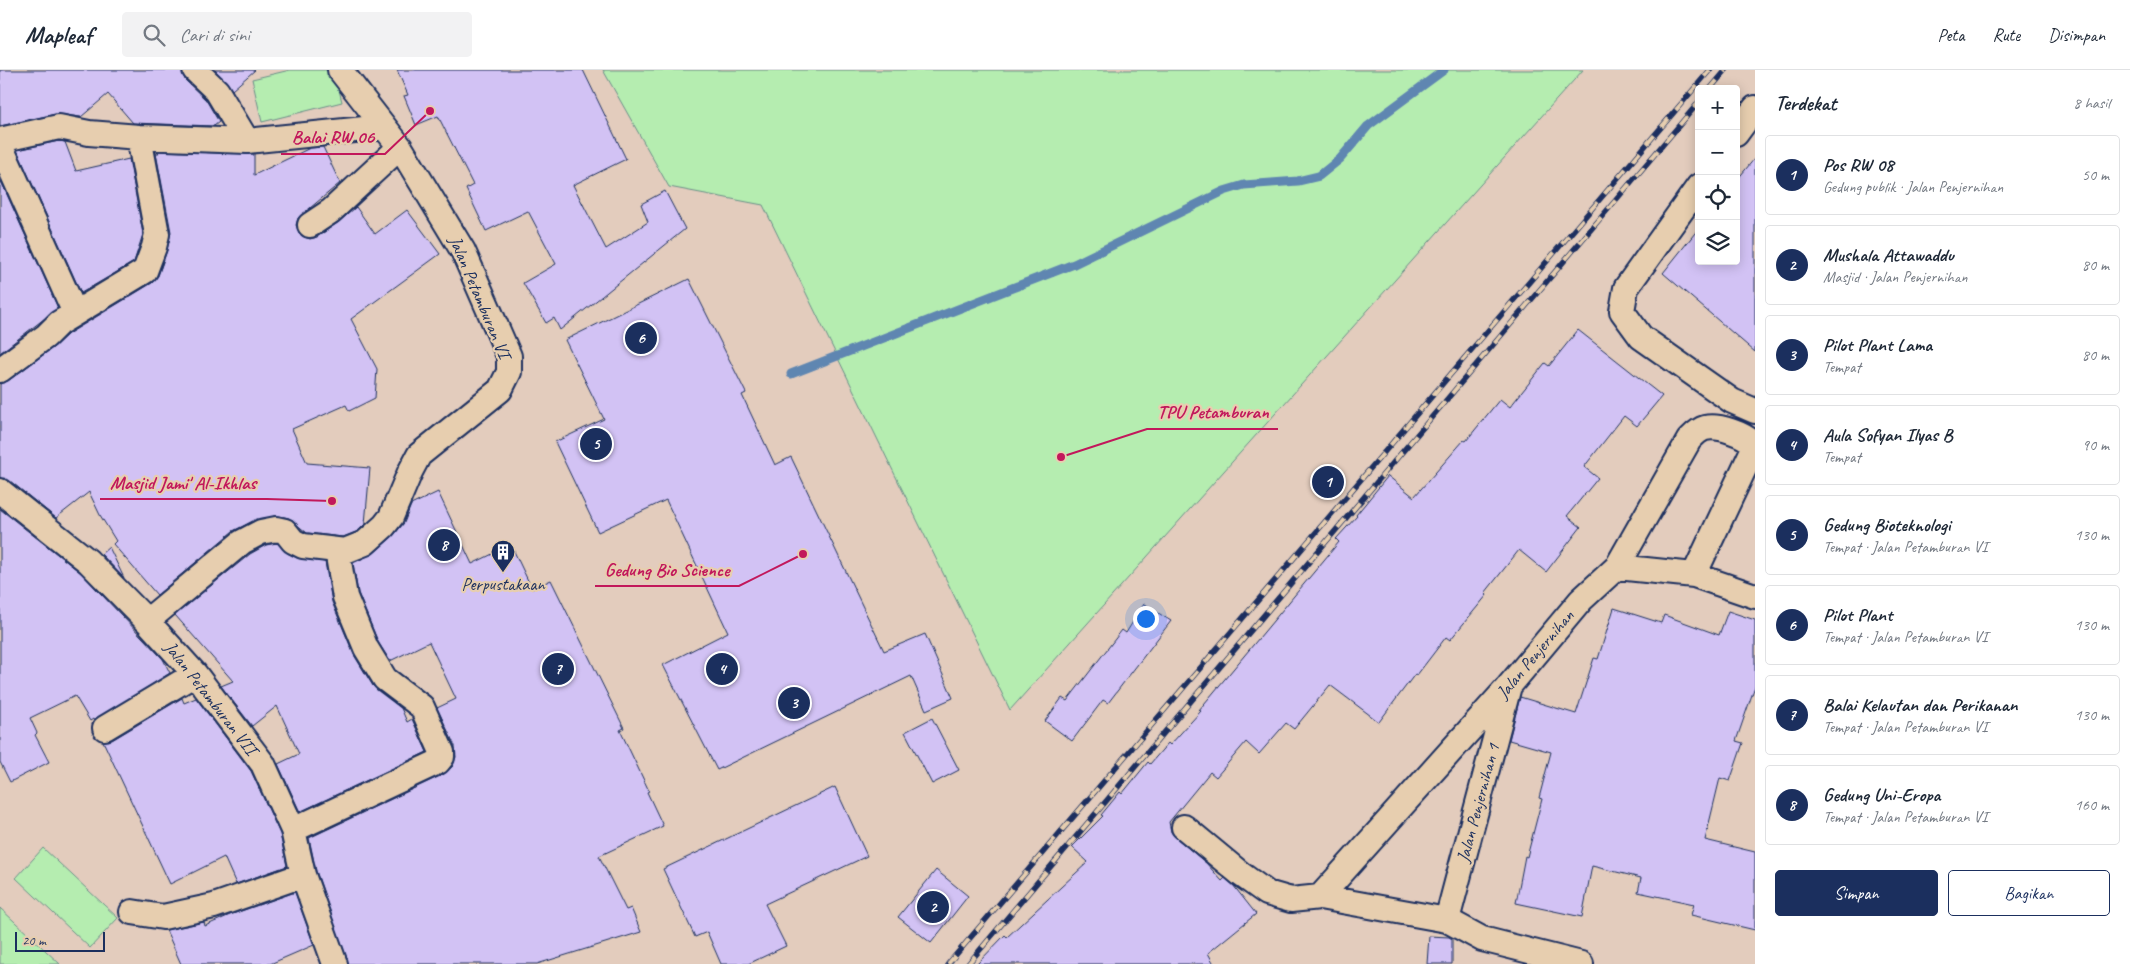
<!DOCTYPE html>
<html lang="id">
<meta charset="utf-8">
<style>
:root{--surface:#fff;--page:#f2f2f3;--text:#1f2937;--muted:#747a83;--line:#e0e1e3;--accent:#1b2f5e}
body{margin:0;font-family:Caveat,sans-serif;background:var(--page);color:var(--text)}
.controls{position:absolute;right:15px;top:15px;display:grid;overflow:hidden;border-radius:5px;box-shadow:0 2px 12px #0003}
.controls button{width:45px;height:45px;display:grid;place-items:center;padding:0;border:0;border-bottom:1px solid var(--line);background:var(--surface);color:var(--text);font:25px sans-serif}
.scale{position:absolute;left:15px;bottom:12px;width:90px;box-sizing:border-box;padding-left:5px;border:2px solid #1b2f5e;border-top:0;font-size:14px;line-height:18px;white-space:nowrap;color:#1b2f5e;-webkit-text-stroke:4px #e7ceaf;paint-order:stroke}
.you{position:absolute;left:1145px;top:548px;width:18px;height:18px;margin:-12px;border:4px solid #fff;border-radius:50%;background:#1a73e8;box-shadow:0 0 0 8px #1a73e833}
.badge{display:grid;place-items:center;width:32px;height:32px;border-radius:50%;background:var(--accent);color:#fff;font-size:16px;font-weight:700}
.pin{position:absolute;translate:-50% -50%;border:2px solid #fff;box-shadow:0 1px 5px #0006}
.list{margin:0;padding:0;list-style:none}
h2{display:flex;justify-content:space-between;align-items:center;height:65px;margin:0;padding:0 20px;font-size:21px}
h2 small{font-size:16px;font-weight:400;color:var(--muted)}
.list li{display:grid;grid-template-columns:32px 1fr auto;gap:15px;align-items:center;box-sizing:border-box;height:80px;margin:0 10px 10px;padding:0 10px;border:1px solid var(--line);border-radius:5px}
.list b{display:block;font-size:19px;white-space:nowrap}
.list p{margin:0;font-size:16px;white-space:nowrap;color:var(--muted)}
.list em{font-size:16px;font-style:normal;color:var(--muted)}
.actions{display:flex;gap:10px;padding:15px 20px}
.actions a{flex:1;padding:11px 0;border:1px solid var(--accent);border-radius:5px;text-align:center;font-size:18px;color:var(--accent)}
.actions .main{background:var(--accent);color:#fff}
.icon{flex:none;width:28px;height:28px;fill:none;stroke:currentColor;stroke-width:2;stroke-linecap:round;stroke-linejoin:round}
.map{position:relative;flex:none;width:1755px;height:894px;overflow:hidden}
header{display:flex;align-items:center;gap:30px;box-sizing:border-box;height:70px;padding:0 25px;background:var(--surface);border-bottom:1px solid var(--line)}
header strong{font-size:24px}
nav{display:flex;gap:28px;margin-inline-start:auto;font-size:18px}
.search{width:350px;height:45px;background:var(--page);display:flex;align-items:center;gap:12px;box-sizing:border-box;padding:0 18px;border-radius:5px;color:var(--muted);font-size:19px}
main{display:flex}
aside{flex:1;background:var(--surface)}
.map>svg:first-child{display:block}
.green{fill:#b5edb0;stroke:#688e87}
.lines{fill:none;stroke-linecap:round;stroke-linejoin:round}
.stream{stroke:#5e86b1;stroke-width:9}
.building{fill:#d2c2f4;stroke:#1b2f5e}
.minor-casing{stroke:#1b2f5e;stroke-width:28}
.minor{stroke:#e7ceaf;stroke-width:24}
.rail-casing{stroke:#1b2f5e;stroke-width:5.5}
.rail{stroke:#e7ceaf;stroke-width:4;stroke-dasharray:11;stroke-linecap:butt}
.labels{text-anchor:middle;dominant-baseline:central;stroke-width:4.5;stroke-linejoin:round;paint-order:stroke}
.street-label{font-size:18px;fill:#1b2f5e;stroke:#e7ceaf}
.poi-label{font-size:18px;fill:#1b2f5e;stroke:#e7ceaf}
.leader{fill:none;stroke:#c2185b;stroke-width:2}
.callout-dot{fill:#c2185b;stroke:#e7ceaf;stroke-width:2}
.callout-label{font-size:19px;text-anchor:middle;font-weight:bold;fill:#c2185b;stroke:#e7ceaf;stroke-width:4.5;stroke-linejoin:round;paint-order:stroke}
</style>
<header>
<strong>Mapleaf</strong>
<div class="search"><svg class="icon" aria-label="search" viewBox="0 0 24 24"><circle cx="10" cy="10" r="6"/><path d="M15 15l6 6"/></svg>Cari di sini</div>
<nav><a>Peta</a><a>Rute</a><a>Disimpan</a></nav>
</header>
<main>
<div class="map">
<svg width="1755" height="894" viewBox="0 0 1755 894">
<rect width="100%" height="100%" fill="#e3ccbd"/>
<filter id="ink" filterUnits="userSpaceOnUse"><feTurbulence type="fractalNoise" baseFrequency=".02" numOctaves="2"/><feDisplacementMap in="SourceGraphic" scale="10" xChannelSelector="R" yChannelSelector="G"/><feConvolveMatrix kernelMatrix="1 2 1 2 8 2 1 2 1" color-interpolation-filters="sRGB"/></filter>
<g filter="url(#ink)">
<path class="green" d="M 290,0 L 334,0 L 342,32 L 262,52 L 252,9 Z
M 603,0 L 1583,0 L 1010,640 L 763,135 L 669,117 Z
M 43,778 L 118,848 L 90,878 L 16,808 Z
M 0,838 L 60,894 L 0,894 Z"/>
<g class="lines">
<path class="stream" d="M 791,304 L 1074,194 L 1224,121 L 1244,115 L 1298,111 L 1319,106 L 1340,89 L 1368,56 L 1444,0"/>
</g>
<path class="building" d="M 0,0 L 182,0 L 185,10 L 206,30 L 219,52 L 214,56 L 133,53 L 108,24 L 81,47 L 56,44 L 0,56 Z
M 215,0 L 255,0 L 232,20 Z
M 397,0 L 583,0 L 626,89 L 573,115 L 606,179 L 648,152 L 641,134 L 665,121 L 685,159 L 560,260 L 554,248 L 546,253 L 523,213 L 556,194 L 528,141 L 486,161 L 466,119 L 473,115 L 438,46 L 416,55 L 404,26 L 408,25 Z
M 59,71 L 65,72 L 76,101 L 129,89 L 143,164 L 134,192 L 81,223 L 17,80 Z
M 323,77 L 340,113 L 298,148 L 296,155 L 299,163 L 304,167 L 310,169 L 317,167 L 339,152 L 356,137 L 375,164 L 407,140 L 440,184 L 351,249 L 377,299 L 375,328 L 349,341 L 346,335 L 292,359 L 307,393 L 370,398 L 365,454 L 358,461 L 343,467 L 307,463 L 289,448 L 279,446 L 258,449 L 233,461 L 157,525 L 113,474 L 116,471 L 100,445 L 89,422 L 56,448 L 9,410 L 0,408 L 0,314 L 8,311 L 54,277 L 68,264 L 152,213 L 158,206 L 167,180 L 171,162 L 156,83 L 159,83 L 157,81 L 254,84 L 254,105 L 310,78 Z
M 1755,88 L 1755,282 L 1663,203 L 1699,158 L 1699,191 L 1736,191 L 1736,111 Z
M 0,109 L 58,238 L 0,283 Z
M 689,209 L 746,323 L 742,325 L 775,395 L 791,387 L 884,581 L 925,564 L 953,628 L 926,640 L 911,606 L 717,700 L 663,595 L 728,562 L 666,430 L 598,462 L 555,372 L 604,349 L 565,270 Z
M 1578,260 L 1662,326 L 1637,356 L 1624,346 L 1584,397 L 1598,408 L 1567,446 L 1581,457 L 1546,502 L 1519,480 L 1485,523 L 1487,525 L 1450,570 L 1446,567 L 1417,605 L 1415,604 L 1379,652 L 1330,615 L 1294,659 L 1286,653 L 1259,684 L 1246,672 L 1216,707 L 1210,702 L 1169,752 L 1171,762 L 1175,767 L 1206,793 L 1222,811 L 1225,808 L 1233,815 L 1256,844 L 1208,883 L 1214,894 L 977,894 L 1005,865 L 1007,867 L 1088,792 L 1072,777 L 1103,746 L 1101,745 L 1120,722 L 1122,724 L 1148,692 L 1150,694 L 1168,673 L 1170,675 L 1201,641 L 1199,640 L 1339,472 L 1336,469 L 1357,446 L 1356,445 L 1388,406 L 1414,427 L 1464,370 L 1466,371 L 1500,329 L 1510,337 L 1545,293 L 1549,296 Z
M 438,422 L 472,494 L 511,475 L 532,519 L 551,510 L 624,658 L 620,660 L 649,721 L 647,722 L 663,756 L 599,786 L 626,840 L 631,838 L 641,862 L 537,894 L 348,894 L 316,801 L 309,768 L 444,704 L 453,696 L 456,687 L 455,676 L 437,638 L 456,629 L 429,572 L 390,591 L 378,572 L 358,523 L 353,493 L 374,483 L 393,466 L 404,453 L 411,435 Z
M 0,439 L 81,503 L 163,589 L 170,603 L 94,651 L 93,649 L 90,651 L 75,626 L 30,648 L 37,663 L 35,665 L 49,692 L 10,712 L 0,692 Z
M 277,473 L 287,483 L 297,488 L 325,492 L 332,532 L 354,585 L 373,616 L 401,638 L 407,652 L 412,649 L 427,682 L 300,742 L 278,694 L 299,684 L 277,636 L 252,656 L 221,616 L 233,611 L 175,545 L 250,484 L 266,475 Z
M 109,477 L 124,508 L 101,484 Z
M 1144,534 L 1171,551 L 1108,633 L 1103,630 L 1072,671 L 1045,651 L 1062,628 L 1067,631 L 1122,560 L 1126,563 Z
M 1614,538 L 1661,553 L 1664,545 L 1719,565 L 1728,541 L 1755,550 L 1755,616 L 1736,671 L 1743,673 L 1730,711 L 1720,708 L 1705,770 L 1755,782 L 1755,860 L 1691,845 L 1694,834 L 1638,822 L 1641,808 L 1592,796 L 1582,847 L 1516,833 L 1525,786 L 1527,787 L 1542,729 L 1539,728 L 1551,682 L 1509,670 L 1520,627 L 1576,644 L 1594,588 L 1598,589 Z
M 182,628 L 184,633 L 196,628 L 251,701 L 280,764 L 287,796 L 236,814 L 224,787 L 170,814 L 103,671 L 112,670 Z
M 932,648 L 959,700 L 932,714 L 905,662 Z
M 835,717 L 867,786 L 765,834 L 786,876 L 748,894 L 721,894 L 707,862 L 695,867 L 663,799 Z
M 936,800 L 968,826 L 931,873 L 898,847 Z
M 295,822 L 314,875 L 270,894 L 181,894 L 166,860 L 204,852 L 205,856 L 230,845 Z
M 1429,866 L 1449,867 L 1452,869 L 1452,894 L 1427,894 Z"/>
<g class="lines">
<defs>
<path id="minor" d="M 195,0 L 217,21 L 247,71
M 1736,64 L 1755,38
M 0,70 L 59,57 L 89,63 L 139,67 L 247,71 L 384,57
M 0,75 L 75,243
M 1699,116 L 1626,218 L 1622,241 L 1641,267 L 1732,331 L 1755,341
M 310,155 L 331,141 L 400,77
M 0,300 L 46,266 L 59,253 L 145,201 L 154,177 L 157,164 L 139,67
M 0,421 L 88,491 L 147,551 L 195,604 L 263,694 L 293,760 L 303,805 L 335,894
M 1617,497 L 1694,505 L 1755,526
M 147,551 L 242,472 L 261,462 L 276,459 L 285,461 L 293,471 L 303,476 L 345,481 L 365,473 L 384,456 L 391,447 L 410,402 L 419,385 L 500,320 L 509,302 L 509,286 L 463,181 L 400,77 L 340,0
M 105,658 L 195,604
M 1184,757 L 1242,805 L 1267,823 L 1291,830 L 1320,827 L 1447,850 L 1482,869 L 1581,894
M 293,760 L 438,692 L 442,687 L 442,682 L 422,637 L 385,609 L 366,578 L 345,527 L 337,480
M 1320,827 L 1509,616 L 1581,530 L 1617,497 L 1689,370 C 1694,365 1698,360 1705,358 C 1719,355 1744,364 1754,374 L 1752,382 L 1694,505
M 132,842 L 163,847 L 214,836 L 303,805
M 1447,850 L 1508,620"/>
</defs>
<use href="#minor" class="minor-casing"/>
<use href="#minor" class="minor"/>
<defs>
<path id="rail" d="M 1710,19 L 1726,0
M 948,894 L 1710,0
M 968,894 L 1699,32"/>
</defs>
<use href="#rail" class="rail-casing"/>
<use href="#rail" class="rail"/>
</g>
</g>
<defs>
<symbol id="building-pin" viewBox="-11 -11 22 30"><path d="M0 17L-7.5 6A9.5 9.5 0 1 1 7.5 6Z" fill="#1b2f5e" stroke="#e7ceaf"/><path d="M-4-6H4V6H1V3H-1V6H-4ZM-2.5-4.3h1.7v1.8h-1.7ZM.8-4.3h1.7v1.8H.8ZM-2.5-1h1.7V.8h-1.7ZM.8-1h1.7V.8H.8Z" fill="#fff"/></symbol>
</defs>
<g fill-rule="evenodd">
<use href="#building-pin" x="489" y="468" width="28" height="38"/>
</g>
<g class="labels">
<g class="street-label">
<text transform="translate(480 227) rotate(67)">Jalan Petamburan VI</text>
<text transform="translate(1535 584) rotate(-50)">Jalan Penjernihan</text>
<text transform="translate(211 628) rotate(52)">Jalan Petamburan VII</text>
<text transform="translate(1478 733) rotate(-75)">Jalan Penjernihan 1</text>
</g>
<g class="poi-label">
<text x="503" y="514">Perpustakaan</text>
</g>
</g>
<path class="leader" d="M430 41L385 84H281M1061 387L1147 359H1278M332 431L267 429H100M803 484L739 516H595"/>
<g class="callout-dot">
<circle cx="430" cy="41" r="5"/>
<circle cx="1061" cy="387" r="5"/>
<circle cx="332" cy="431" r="5"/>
<circle cx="803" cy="484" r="5"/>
</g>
<g class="callout-label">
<text x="333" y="73">Balai RW 06</text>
<text x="1213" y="348">TPU Petamburan</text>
<text x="183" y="419">Masjid Jami' Al-Ikhlas</text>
<text x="667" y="506">Gedung Bio Science</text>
</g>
</svg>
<div class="controls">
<button>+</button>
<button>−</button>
<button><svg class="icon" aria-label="locate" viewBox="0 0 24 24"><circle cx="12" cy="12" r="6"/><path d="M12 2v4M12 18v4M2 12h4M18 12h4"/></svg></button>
<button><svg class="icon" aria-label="layers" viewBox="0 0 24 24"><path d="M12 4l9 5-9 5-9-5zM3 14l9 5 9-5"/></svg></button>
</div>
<div class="scale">20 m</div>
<div class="you"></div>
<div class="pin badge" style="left:1328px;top:412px">1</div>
<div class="pin badge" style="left:933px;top:837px">2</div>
<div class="pin badge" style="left:794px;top:633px">3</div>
<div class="pin badge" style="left:722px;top:599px">4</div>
<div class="pin badge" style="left:596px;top:374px">5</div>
<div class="pin badge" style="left:641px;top:268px">6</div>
<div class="pin badge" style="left:558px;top:599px">7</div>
<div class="pin badge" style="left:444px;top:475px">8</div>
</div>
<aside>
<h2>Terdekat<small>8 hasil</small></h2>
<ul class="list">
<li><span class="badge">1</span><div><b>Pos RW 08</b><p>Gedung publik · Jalan Penjernihan</p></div><em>50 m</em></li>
<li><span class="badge">2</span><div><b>Mushala Attawaddu</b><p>Masjid · Jalan Penjernihan</p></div><em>80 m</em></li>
<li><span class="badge">3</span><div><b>Pilot Plant Lama</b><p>Tempat</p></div><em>80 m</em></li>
<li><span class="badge">4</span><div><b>Aula Sofyan Ilyas B</b><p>Tempat</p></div><em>90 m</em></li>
<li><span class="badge">5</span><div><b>Gedung Bioteknologi</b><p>Tempat · Jalan Petamburan VI</p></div><em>130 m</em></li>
<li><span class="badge">6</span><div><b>Pilot Plant</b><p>Tempat · Jalan Petamburan VI</p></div><em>130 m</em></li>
<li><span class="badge">7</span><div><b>Balai Kelautan dan Perikanan</b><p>Tempat · Jalan Petamburan VI</p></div><em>130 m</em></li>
<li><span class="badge">8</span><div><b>Gedung Uni-Eropa</b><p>Tempat · Jalan Petamburan VI</p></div><em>160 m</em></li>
</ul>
<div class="actions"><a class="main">Simpan</a><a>Bagikan</a></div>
</aside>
</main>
